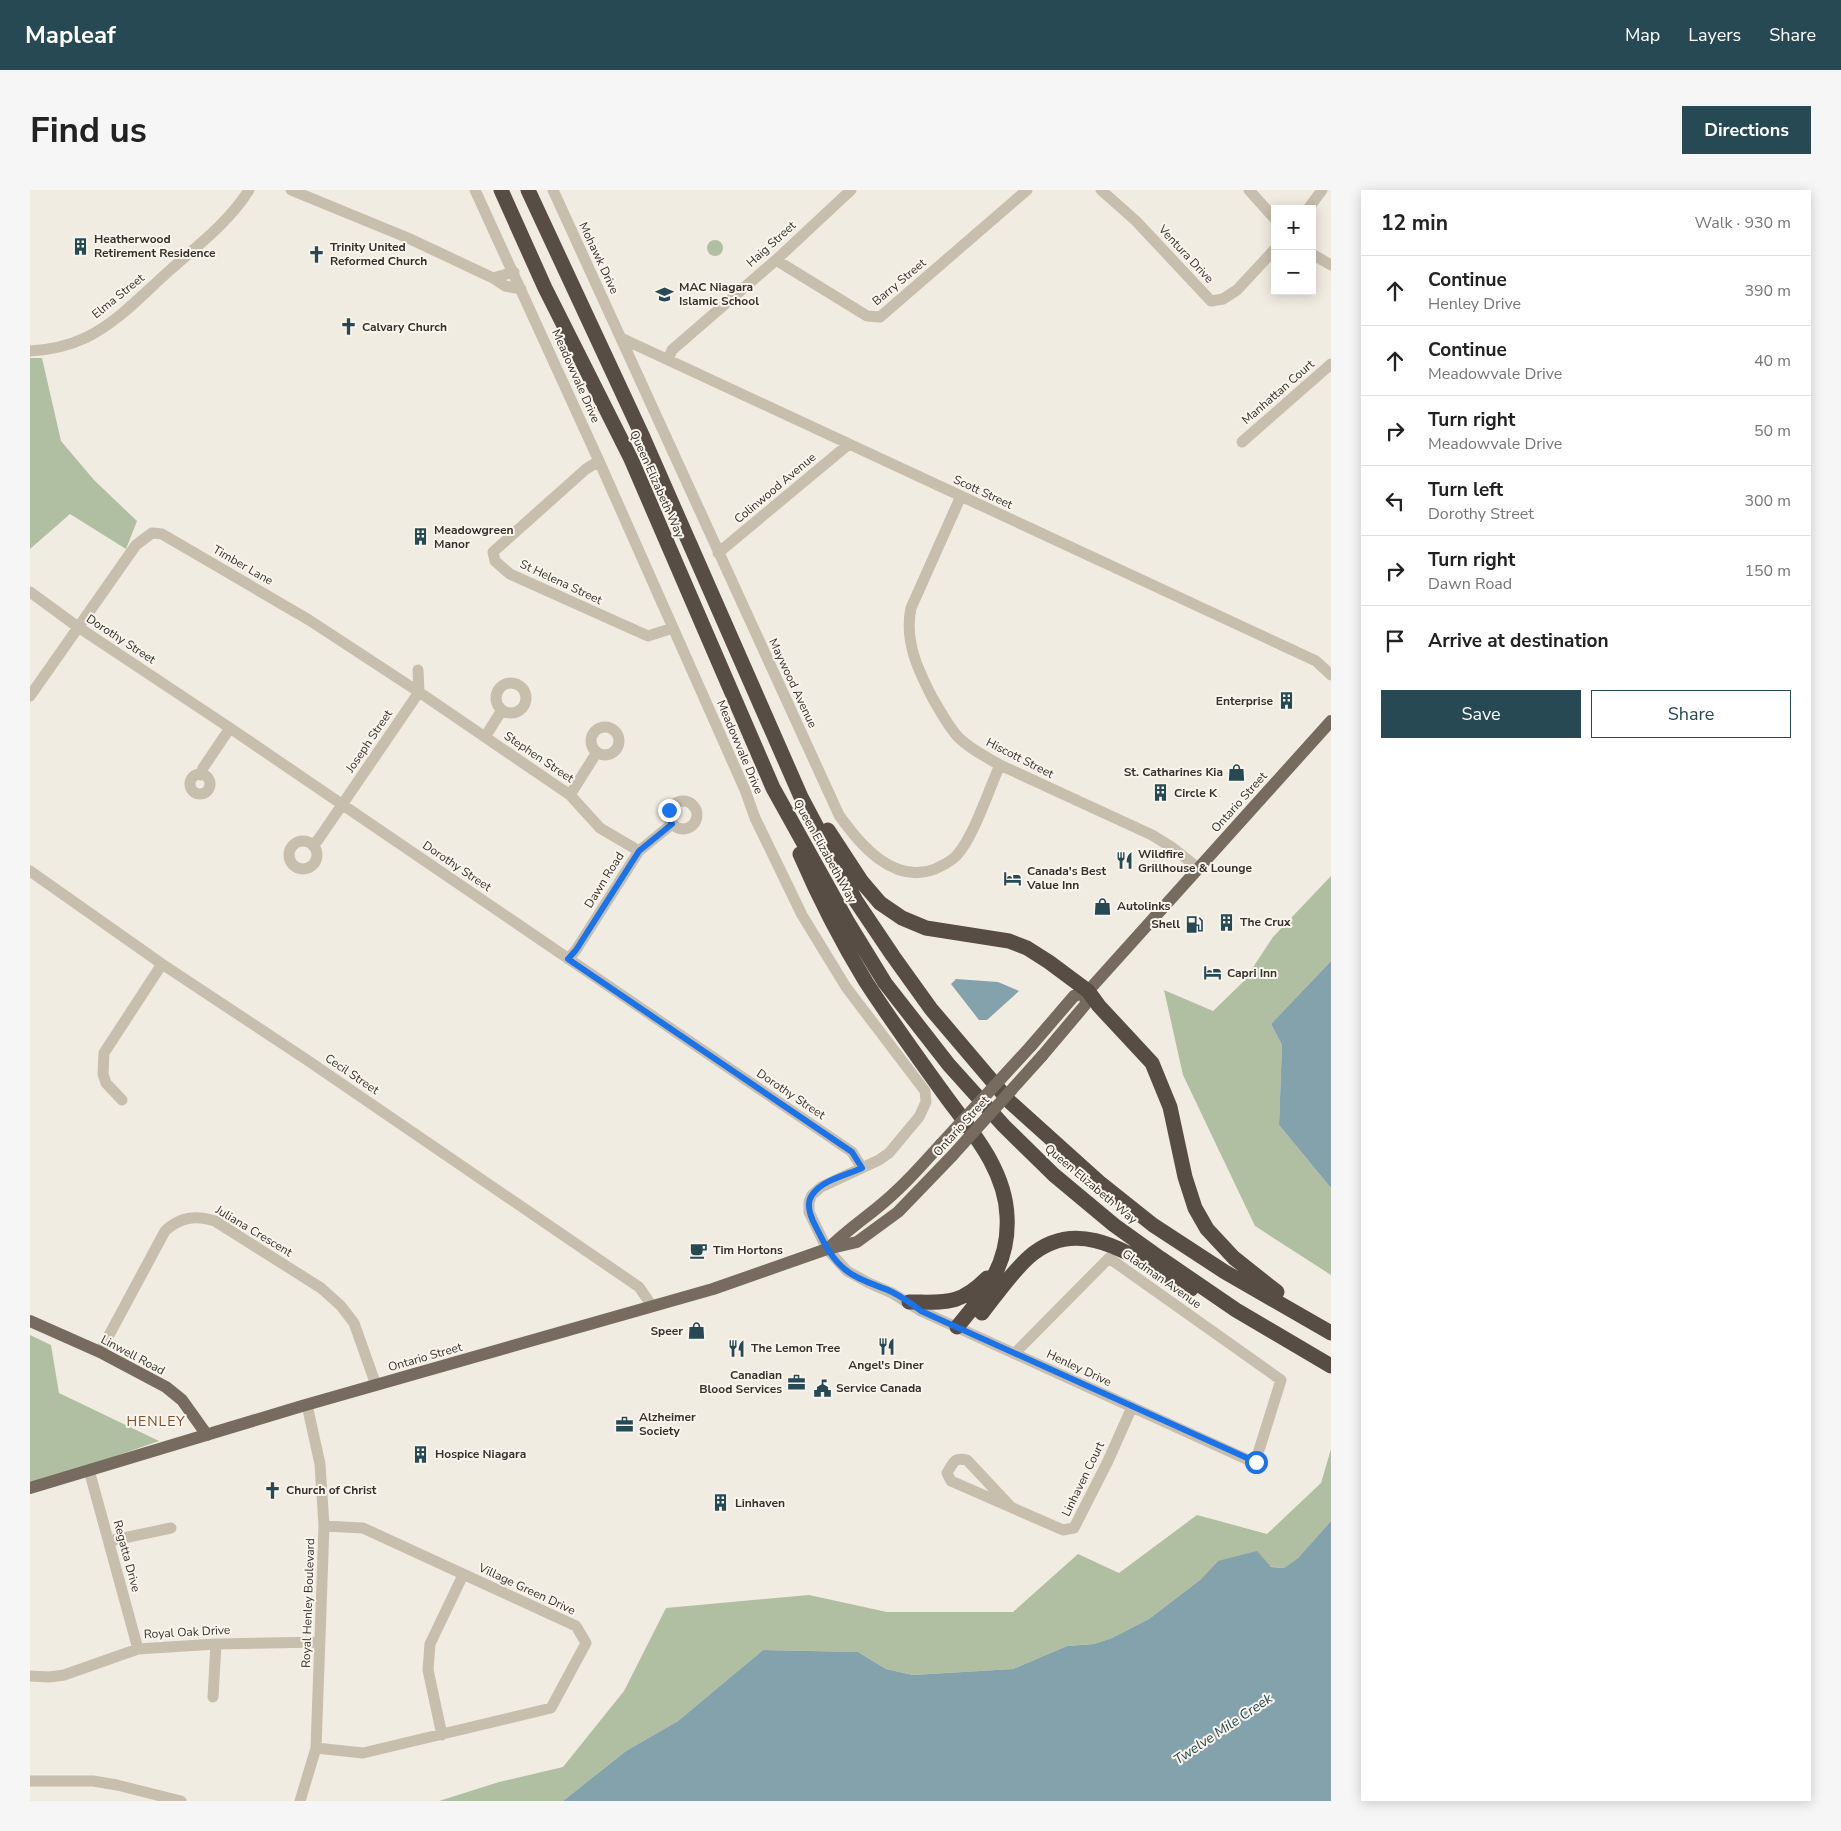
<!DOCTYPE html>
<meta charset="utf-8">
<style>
:root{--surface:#fff;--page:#f6f6f6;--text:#222;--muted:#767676;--line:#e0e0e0;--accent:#264954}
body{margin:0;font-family:"Nunito Sans",sans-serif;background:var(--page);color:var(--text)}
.controls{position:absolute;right:15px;top:15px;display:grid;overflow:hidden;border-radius:0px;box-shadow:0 2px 12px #0003}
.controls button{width:45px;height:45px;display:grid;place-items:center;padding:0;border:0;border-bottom:1px solid var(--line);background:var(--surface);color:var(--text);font:25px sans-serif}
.stop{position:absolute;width:15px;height:15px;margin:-11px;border:4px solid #1a73e8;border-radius:50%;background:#fff}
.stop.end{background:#1a73e8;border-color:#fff;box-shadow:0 1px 5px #0008}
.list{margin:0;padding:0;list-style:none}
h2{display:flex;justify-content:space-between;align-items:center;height:65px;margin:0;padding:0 20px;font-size:21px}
h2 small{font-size:16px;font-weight:400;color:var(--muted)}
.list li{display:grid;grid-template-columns:32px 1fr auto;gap:15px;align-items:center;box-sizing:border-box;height:70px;padding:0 20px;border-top:1px solid var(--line)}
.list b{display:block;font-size:19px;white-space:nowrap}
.list p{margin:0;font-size:16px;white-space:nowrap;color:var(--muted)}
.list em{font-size:16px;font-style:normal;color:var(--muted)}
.actions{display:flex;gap:10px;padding:15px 20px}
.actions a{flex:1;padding:11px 0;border:1px solid var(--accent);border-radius:0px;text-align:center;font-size:18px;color:var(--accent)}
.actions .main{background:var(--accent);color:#fff}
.icon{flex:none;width:28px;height:28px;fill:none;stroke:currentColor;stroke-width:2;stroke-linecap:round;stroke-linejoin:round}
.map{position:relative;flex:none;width:1301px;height:1611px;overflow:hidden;border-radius:0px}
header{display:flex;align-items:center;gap:30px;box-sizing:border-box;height:70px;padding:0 25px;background:var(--accent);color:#fff}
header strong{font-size:24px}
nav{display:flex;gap:28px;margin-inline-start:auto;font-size:18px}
.intro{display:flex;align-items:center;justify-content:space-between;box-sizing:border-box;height:120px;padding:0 30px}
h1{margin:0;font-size:35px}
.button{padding:12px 22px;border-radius:0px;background:var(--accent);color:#fff;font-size:18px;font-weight:700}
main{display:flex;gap:30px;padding:0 30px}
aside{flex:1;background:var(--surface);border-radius:0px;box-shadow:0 2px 12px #0003}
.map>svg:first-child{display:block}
.green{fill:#b0bfa2}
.water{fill:#83a2ab}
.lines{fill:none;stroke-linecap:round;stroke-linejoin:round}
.minor{stroke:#c8beae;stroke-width:11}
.major{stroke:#776b5f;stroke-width:12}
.highway{stroke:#574d44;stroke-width:15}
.major-bridge{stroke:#776b5f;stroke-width:12}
.route{stroke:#1a73e8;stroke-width:6}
.labels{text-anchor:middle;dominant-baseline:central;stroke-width:4;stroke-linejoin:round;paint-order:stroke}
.poi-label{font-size:12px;font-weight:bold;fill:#37312c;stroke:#f9f5ed;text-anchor:start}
.street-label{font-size:12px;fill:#37312c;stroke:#f9f5ed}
.neighbourhood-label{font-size:14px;letter-spacing:1px;fill:#7d4e2e;stroke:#f9f5ed}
.water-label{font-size:14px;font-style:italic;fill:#264954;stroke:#f9f5ed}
</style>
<header>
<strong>Mapleaf</strong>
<nav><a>Map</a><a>Layers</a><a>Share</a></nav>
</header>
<div class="intro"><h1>Find us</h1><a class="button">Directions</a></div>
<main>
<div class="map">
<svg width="1301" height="1611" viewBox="0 0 1301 1611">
<rect width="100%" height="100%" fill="#f1ece1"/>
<path class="green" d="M677 58a8 8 0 1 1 16 0a8 8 0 1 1-16 0Z
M 0,168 L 12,168 L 31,251 L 64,290 L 107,331 L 96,359 L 40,324 L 0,359 Z
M 1301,686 L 1301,771 L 1241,834 L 1252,855 L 1249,935 L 1301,998 L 1301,1085 L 1225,1036 L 1153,885 L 1134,800 L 1183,821 L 1214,791 L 1243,747 Z
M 0,1145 L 21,1155 L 29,1203 L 129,1251 L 0,1296 Z
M 1301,1259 L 1301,1331 L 1268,1368 L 1254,1378 L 1188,1371 L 1170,1390 L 1119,1429 L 1082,1448 L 1064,1454 L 1037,1456 L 983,1479 L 883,1485 L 856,1479 L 828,1462 L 733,1460 L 648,1531 L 596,1561 L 533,1611 L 409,1611 L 469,1592 L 533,1577 L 594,1501 L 636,1418 L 779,1405 L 857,1422 L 983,1422 L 1048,1364 L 1089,1383 L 1167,1325 L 1237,1344 L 1291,1293 Z"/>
<path class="water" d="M 1301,771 L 1301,998 L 1249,935 L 1252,855 L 1241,834 Z
M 926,789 L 968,792 L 989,801 L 957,830 L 949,830 L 921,794 Z
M 1301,1331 L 1301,1611 L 533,1611 L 596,1561 L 648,1531 L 733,1460 L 828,1462 L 856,1479 L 883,1485 L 983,1479 L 1037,1456 L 1064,1454 L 1082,1448 L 1119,1429 L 1170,1390 L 1188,1371 L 1227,1361 L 1241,1377 L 1254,1378 L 1268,1368 Z"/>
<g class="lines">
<path class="minor" d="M 261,0 L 378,48 L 463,88 L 484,82
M 445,0 L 569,271 L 715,600 L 725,628 L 772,725 L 816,797 L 895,901 L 896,912 L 889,927 L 859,963 L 849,970 L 791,997 L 782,1005 L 779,1012 L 779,1022 L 797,1059 L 817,1081 L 839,1093 L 862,1103 L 891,1121 L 1225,1273 L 1251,1190 L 1079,1068 L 985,1163
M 523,0 L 809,625 C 830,655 864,695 905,679 C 913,675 921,672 927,665 C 944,646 959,599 970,575
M 1071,0 L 1106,31 L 1181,111 L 1193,109 L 1207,100 L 1245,59
M 1219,0 L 1245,29
M 1278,19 L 1292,0
M 1282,64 L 1301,75
M 746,70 L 837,126 L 850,127 L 997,0
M 463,88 L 475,96 L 491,99
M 591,148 L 1286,471 L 1301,485
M 0,161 C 19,160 38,156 55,148 C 87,133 113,104 139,81 C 167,56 199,32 219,0
M 638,170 L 642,160 L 746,70 L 821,0
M 1212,252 L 1301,174
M 569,271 L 556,279 L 463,362 L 465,371 L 480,384 L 618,446 L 643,438
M 931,306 L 881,418 C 874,451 888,480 903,509 C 911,522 918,536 928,547 C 940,559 956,567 970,575 L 1122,645 L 1143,658 L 1168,678
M 688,363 L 819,254
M 0,402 L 48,437 L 200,538 L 822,962 L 832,978
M 388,480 L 389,502
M466 508a15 15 0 1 1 30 0a15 15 0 1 1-30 0Z
M 0,506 L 106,355 L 122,343 L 132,344 L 279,430 L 389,502 L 540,605 L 570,638 L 609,661
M561 551a14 14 0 1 1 28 0a14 14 0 1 1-28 0Z
M 455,547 L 472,520
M160 594a10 10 0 1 1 20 0a10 10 0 1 1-20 0Z
M 171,585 L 173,578 L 200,538
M 540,605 L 567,562
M639 625a14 14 0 1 1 28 0a14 14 0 1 1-28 0Z
M259 665a14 14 0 1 1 28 0a14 14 0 1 1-28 0Z
M 283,655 L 288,650 L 389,502
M 0,681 L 132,774 L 277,870 L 609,1097 L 622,1116
M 538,769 L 546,760 L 609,661 L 642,634
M 92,910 L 76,893 L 73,884 L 74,863 L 132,774
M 70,1162 L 135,1041 C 150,1027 165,1025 185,1031 L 291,1098 L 311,1116 L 324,1133 L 346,1195
M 59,1280 L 108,1459
M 981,1317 L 937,1270 C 924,1267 924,1272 917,1283 L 921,1291 L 1033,1340 L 1044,1338 L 1078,1271 L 1102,1217
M 79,1351 L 141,1338
M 0,1486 L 19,1487 L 34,1485 L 108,1459 L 186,1454 L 290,1452
M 183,1507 L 186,1454
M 412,1545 L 398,1480 L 400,1454 L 433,1385
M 286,1558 L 333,1563 L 521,1518 L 556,1453 L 546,1436 L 333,1338 L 294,1336
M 0,1591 L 63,1591 L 87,1595 L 151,1611
M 270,1611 L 286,1558 L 294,1336 L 290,1274 L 277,1215"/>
<path class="major" d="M 1001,856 L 1044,806 L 1058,801
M 1012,866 L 1055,815 L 1058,801 L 1068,790 L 1301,531
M 799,1058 C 814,1043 831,1031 847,1018 C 871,999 891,976 911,954
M 0,1131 L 70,1162 L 136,1197 L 152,1210 L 177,1245
M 0,1298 L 272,1216 L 683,1099 L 797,1059 L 827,1052 L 868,1022 L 922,966"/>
<path class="highway" d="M 471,0 L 515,98 L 601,269 L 743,598 L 817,731 L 855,793 L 919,875 L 974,936 L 1024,985 L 1084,1035 L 1130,1068 L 1206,1120 L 1301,1176
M 498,0 L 612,245 L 771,607 L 826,711 L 863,766 L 901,819 L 980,912 L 1069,992 L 1123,1035 L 1195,1082 L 1301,1143
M 798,640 L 832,692 L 850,713 L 872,728 L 896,738 L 979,751 L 997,758 L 1019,772 L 1058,801 L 1069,816 L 1122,873 L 1140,917 L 1155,987 L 1165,1018 L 1177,1039 L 1204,1068 L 1247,1102
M 770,664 C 789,708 811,751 836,792 C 860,829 886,865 912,901 C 939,939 975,977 977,1026 C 980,1074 955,1103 927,1137
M 879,1112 C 915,1112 929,1116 957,1088
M 952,1123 C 967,1104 981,1083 999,1067 C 1053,1020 1110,1073 1161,1099"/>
<path class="major-bridge" d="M 911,954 L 1001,856
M 922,966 L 1012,866"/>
</g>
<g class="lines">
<path class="route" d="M 639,620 L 638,625 L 642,634 L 609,661 L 546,760 L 538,769 L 822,962 L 832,978 C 817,985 792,990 782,1005 C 775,1015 781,1028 786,1037 C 794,1053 802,1070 817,1081 C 830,1091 847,1095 862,1102 C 872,1107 882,1114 891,1121 L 1226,1272"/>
</g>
<defs>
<symbol id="building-bare" viewBox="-9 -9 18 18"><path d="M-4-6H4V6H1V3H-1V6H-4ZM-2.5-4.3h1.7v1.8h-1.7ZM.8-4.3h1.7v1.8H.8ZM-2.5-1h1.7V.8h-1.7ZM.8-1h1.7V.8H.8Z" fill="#264954" stroke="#f9f5ed" stroke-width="2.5" paint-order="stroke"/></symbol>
<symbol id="church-bare" viewBox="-9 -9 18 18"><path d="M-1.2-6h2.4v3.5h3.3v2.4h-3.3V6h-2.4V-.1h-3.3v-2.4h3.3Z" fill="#264954" stroke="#f9f5ed" stroke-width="2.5" paint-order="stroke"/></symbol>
<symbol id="school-bare" viewBox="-9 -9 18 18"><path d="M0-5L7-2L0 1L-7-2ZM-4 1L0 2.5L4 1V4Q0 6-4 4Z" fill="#264954" stroke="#f9f5ed" stroke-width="2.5" paint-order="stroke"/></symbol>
<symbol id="shop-bare" viewBox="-9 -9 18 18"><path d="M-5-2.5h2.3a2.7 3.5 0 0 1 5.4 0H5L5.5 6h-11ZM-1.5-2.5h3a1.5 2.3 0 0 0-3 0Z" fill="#264954" stroke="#f9f5ed" stroke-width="2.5" paint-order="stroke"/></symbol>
<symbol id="restaurant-bare" viewBox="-9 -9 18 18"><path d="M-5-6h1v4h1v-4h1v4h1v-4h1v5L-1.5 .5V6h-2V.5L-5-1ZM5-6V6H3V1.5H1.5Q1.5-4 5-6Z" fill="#264954" stroke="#f9f5ed" stroke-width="2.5" paint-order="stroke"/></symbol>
<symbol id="hotel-bare" viewBox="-9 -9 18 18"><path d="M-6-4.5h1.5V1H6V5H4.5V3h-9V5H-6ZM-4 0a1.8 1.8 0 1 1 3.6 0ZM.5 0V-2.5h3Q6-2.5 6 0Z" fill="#264954" stroke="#f9f5ed" stroke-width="2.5" paint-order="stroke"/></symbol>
<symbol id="fuel-bare" viewBox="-9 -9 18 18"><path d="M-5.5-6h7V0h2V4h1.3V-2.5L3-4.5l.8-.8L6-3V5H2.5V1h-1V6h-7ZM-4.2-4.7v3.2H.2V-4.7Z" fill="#264954" stroke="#f9f5ed" stroke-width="2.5" paint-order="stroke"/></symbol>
<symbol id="cafe-bare" viewBox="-9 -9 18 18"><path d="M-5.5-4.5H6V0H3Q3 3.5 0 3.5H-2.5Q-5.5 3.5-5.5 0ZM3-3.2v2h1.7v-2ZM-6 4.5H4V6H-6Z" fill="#264954" stroke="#f9f5ed" stroke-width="2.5" paint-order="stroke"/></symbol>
<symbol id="office-bare" viewBox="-9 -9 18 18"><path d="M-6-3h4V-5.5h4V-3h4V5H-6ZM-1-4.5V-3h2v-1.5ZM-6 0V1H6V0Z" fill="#264954" stroke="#f9f5ed" stroke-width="2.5" paint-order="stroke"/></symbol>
<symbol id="civic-bare" viewBox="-9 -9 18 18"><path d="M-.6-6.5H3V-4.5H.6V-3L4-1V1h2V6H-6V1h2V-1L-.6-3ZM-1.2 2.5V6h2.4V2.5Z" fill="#264954" stroke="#f9f5ed" stroke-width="2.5" paint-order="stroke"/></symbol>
</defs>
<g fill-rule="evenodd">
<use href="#building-bare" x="38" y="44" width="25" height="25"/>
<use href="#church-bare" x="274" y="52" width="25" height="25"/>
<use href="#school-bare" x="622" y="92" width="25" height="25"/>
<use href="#church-bare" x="306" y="124" width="25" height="25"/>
<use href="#building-bare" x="378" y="334" width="25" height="25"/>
<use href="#building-bare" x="1244" y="498" width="25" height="25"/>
<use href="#shop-bare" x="1194" y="570" width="25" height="25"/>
<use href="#building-bare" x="1118" y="590" width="25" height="25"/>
<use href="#restaurant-bare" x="1082" y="658" width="25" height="25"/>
<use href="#hotel-bare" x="970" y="676" width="25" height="25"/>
<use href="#shop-bare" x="1060" y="704" width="25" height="25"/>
<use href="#building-bare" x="1184" y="720" width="25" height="25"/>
<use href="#fuel-bare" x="1152" y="722" width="25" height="25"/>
<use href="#hotel-bare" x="1170" y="770" width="25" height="25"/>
<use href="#cafe-bare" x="656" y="1048" width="25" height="25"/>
<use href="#shop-bare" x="654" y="1128" width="25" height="25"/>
<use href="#restaurant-bare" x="844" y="1144" width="25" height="25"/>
<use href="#restaurant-bare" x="694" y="1146" width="25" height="25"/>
<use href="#office-bare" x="754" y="1180" width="25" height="25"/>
<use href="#civic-bare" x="780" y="1186" width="25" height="25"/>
<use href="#office-bare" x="582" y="1222" width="25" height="25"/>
<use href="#building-bare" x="378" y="1252" width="25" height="25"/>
<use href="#church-bare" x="230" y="1288" width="25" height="25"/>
<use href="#building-bare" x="678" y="1300" width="25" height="25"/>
</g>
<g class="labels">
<g class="poi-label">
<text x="64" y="49">Heatherwood<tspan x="64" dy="14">Retirement Residence</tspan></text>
<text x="300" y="57">Trinity United<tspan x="300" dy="14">Reformed Church</tspan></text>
<text x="649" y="97">MAC Niagara<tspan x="649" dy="14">Islamic School</tspan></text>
<text x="332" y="137">Calvary Church</text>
<text x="404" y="340">Meadowgreen<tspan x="404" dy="14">Manor</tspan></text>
<text x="1243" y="511" text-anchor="end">Enterprise</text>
<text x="1193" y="582" text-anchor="end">St. Catharines Kia</text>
<text x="1144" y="603">Circle K</text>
<text x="1108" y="664">Wildfire<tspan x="1108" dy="14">Grillhouse &amp; Lounge</tspan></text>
<text x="997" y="681">Canada's Best<tspan x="997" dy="14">Value Inn</tspan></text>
<text x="1087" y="716">Autolinks</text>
<text x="1210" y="732">The Crux</text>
<text x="1150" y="734" text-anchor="end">Shell</text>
<text x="1197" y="783">Capri Inn</text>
<text x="683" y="1060">Tim Hortons</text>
<text x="653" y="1141" text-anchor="end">Speer</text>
<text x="721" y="1158">The Lemon Tree</text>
<text x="856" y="1175" text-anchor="middle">Angel's Diner</text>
<text x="752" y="1185" text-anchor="end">Canadian<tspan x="752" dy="14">Blood Services</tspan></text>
<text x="806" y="1198">Service Canada</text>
<text x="609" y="1227">Alzheimer<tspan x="609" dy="14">Society</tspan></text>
<text x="405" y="1264">Hospice Niagara</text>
<text x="256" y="1300">Church of Christ</text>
<text x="705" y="1313">Linhaven</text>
</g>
<g class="street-label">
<text transform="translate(741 54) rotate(-42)">Haig Street</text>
<text transform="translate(1156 64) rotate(47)">Ventura Drive</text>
<text transform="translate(569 68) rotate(65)">Mohawk Drive</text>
<text transform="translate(869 92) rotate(-40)">Barry Street</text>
<text transform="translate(88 106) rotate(-39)">Elma Street</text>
<text transform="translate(546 186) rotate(66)">Meadowvale Drive</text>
<text transform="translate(1248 202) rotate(-41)">Manhattan Court</text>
<text transform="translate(627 294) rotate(66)">Queen Elizabeth Way</text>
<text transform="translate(745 298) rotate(-40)">Colinwood Avenue</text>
<text transform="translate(953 302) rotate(25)">Scott Street</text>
<text transform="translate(213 375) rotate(30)">Timber Lane</text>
<text transform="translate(531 392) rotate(25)">St Helena Street</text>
<text transform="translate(91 449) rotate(33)">Dorothy Street</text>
<text transform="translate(763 493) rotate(65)">Maywood Avenue</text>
<text transform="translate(339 551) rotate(-56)">Joseph Street</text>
<text transform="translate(710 557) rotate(67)">Meadowvale Drive</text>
<text transform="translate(509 567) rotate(34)">Stephen Street</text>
<text transform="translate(990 568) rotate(27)">Hiscott Street</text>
<text transform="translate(1209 612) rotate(-48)">Ontario Street</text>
<text transform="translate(795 661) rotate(61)">Queen Elizabeth Way</text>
<text transform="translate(427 676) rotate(34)">Dorothy Street</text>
<text transform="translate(574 690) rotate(-58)">Dawn Road</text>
<text transform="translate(322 884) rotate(34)">Cecil Street</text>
<text transform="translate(761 904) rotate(34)">Dorothy Street</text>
<text transform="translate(931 936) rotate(-48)">Ontario Street</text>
<text transform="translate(1061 994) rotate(40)">Queen Elizabeth Way</text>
<text transform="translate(224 1041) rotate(31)">Juliana Crescent</text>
<text transform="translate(1132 1089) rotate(35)">Gladman Avenue</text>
<text transform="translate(103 1165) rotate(28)">Linwell Road</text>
<text transform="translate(395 1167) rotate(-16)">Ontario Street</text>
<text transform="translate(1049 1178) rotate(25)">Henley Drive</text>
<text transform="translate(1053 1289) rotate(-64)">Linhaven Court</text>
<text transform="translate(97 1366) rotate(75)">Regatta Drive</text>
<text transform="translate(497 1399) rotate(25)">Village Green Drive</text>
<text transform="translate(278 1413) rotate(-88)">Royal Henley Boulevard</text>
<text transform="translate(157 1442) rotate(-3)">Royal Oak Drive</text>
</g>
<g class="neighbourhood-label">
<text x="126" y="1231">HENLEY</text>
</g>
<g class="water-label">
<text transform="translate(1193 1539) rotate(-34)">Twelve Mile Creek</text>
</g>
</g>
</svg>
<div class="controls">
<button>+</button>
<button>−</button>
</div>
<div class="stop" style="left:1226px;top:1272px"></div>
<div class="stop end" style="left:639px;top:620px"></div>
</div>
<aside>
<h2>12 min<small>Walk · 930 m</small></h2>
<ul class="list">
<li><svg class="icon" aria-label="ahead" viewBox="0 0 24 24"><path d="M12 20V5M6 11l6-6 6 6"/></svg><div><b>Continue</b><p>Henley Drive</p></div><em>390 m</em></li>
<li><svg class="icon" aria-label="ahead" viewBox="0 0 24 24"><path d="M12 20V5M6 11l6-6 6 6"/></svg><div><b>Continue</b><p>Meadowvale Drive</p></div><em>40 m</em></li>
<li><svg class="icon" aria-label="right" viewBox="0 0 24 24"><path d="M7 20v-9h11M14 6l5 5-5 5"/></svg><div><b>Turn right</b><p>Meadowvale Drive</p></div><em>50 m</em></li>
<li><svg class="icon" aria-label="left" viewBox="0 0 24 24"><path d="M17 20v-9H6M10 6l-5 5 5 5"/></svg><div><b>Turn left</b><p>Dorothy Street</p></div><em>300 m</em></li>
<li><svg class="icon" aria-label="right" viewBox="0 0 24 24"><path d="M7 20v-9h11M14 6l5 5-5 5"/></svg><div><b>Turn right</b><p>Dawn Road</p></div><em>150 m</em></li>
<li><svg class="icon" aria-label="arrive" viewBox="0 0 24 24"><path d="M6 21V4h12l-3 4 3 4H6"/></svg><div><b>Arrive at destination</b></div></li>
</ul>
<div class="actions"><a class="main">Save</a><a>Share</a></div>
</aside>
</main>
